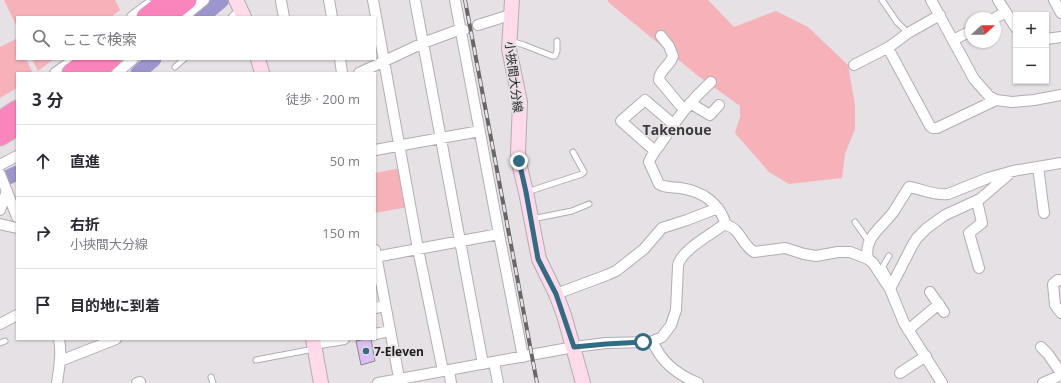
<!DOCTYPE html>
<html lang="ja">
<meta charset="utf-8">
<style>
:root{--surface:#fff;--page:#f7f7f7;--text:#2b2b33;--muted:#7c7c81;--line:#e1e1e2}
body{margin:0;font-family:"Open Sans","Noto Sans JP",sans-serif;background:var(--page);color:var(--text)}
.controls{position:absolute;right:12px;top:12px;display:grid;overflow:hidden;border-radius:0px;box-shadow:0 1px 3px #0004}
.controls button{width:36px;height:36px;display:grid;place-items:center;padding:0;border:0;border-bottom:1px solid var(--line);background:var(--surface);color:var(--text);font:20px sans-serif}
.compass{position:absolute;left:965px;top:12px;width:36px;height:36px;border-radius:50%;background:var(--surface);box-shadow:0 1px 3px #0004;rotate:69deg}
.stop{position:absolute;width:12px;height:12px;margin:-9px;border:3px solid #306c84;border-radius:50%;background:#fff}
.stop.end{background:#306c84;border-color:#fff;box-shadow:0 1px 4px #0008}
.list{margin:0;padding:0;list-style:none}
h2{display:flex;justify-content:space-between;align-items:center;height:52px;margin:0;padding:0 16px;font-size:17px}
h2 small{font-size:13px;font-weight:400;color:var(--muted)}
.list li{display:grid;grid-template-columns:26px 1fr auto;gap:12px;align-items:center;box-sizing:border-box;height:72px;padding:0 16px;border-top:1px solid var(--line)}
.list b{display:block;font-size:15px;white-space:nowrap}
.list p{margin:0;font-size:13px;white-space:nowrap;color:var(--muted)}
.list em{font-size:13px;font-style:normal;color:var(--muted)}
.icon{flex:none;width:22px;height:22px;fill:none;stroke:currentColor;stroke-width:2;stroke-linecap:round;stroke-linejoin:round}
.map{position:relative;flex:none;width:1061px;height:383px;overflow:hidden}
.search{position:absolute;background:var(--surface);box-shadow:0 1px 3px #0004;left:16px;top:16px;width:360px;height:44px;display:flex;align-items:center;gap:10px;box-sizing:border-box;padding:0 14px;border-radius:0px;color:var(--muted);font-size:15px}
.panel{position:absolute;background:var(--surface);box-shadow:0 1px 3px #0004;left:16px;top:72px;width:360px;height:268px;border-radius:0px}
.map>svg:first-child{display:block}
.green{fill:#f6b2b8}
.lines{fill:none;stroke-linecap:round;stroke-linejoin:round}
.river{stroke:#9d96ce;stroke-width:15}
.building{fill:#ddbef4;stroke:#8a888c}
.service-casing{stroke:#b1adb0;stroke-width:7}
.minor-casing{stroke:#b1adb0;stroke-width:12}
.secondary-casing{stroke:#b1adb0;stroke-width:16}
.motorway-casing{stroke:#c0c0c0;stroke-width:21}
.service{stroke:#fff;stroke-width:5}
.minor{stroke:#fff;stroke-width:10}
.secondary{stroke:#fedaeb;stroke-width:14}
.motorway{stroke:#fa85bc;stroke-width:19}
.rail-casing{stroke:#696668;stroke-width:4}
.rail{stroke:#e5e1e4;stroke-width:2.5;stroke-dasharray:8;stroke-linecap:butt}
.route{stroke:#306c84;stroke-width:5}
.poi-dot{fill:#306c84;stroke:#e5e1e4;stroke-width:1.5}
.labels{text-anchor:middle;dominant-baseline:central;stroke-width:3.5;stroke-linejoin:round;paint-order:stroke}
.street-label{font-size:12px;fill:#1f1d1e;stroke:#e5e1e4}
.poi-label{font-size:12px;font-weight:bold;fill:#1f1d1e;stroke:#e5e1e4;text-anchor:start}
.quarter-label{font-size:14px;font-weight:bold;fill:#3d3a3c;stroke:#e5e1e4}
</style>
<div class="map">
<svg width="1061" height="383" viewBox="0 0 1061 383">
<rect width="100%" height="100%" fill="#e5e1e4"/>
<path class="green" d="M 4,0 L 115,0 L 120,10 L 111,17 L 17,17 L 17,27 Z
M 608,0 L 708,0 L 734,27 L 776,11 L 808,27 L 848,65 L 855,105 L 855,129 L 845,154 L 842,178 L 789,184 L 769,172 L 735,133 L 740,117 L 740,106 L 697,75 L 608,2 Z
M 16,39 L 17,42 L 17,59 L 26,59 L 33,73 L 17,73 L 17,88 L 0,98 L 0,47 Z
M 32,59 L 54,59 L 38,71 Z
M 401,168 L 408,207 L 375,213 L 375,173 Z"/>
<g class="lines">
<path class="river" d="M 202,17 L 222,0
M 138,73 L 154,59
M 0,181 L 17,173"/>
</g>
<path class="building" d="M 366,339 L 371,339 L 375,361 L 361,365 L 356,341 Z"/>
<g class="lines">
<defs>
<path id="service" d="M 882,0 L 897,22 L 908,33
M 231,17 L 239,9
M 510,41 L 524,45 L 552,56 L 555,56 L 557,51 L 557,41
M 175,67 L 184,59
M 527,192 L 582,174 L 584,172 L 573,152
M 532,219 L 572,211 L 589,204
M 855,222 L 869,242
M 889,256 L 883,266 L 884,269 L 892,284
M 0,343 L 5,341
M 256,360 L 314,349
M 211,377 L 213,383"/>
<path id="minor" d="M 329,0 L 332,17
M 373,0 L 418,249 L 443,371
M 415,0 L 483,364
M 455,0 L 499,234 L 523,357
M 931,0 L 974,79 L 989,96 L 996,100 L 1012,102 L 1034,100 L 1061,95
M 998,0 L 1016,28
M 1054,0 L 1061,13
M 281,1 L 284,17
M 940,15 L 908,33 L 889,47 L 889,50 L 930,126 L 933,128 L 937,128 L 996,100
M 132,17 L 148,5
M 183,17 L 204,0
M 995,18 L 1006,12
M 478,25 L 510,15
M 661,36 L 669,46 L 673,56 C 670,66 659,70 659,80 L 684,110
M 1046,39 L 1061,37
M 953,40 L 971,31
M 340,59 L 342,73
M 854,65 L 889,47
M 55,73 L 75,59
M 117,73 L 133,59
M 359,73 L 423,43 L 461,29 L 464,30
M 711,82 C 690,101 674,122 659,146 C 655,151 651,156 649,162 L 659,184 C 665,188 673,187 680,188 C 702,191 720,203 726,225
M 690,103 L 710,115 L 719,105
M 375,150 L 480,131
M 655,151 L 621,121 L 645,100 L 673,124
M 0,165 L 17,156
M 1038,167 L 1044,213
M 0,174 L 17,217
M 977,201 L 982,223 L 969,233 L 979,268
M 0,210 L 7,191
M 0,224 L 17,228
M 375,250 L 400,383
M 375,257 L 499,234
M 868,259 C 863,237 883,227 894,211 C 899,203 904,195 909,187 C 922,189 935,196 948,194 L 988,178 L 1013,171 L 1061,163
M 1061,280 L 1058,280 L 1053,284 L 1055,305 L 1061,313
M 890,289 L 912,246 L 917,238 L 927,228 L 945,215 L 980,199 L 1008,175
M 930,292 L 944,312
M 556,294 L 607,275 L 616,271 L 644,249 L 662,228 L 687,220 L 718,208
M 375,308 L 385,306
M 0,324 L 17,315
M 908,330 L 939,304
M 375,334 L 390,331
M 653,342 C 661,362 678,375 698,383
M 314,344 L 344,339
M 1041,347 L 1048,354 L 1061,373
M 60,361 L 116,339
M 494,362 L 498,383
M 449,370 L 451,383
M 900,373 L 926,356
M 57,383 C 59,368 62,354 59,339
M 137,383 L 140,382
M 378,383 L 574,347 L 606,343 L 651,342 L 662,337 L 671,325 L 676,310 L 678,266 C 680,251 710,235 722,226 L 726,225 C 740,228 742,245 754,252 L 785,248 L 804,254 L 816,256 L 838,252 L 850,252 L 868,259 L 873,263 L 890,289 L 904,323 L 942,383
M 1043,383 L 1061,375"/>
<path id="secondary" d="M 236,0 L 244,17
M 512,0 L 509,49 L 520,102 L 518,153 L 520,167 L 526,192 L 539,259 L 556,294 L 564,315 L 583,383
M 258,59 L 262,73
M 313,339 L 321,383"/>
<path id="motorway" d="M 146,17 L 168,0
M 166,17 L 187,0
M 71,73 L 90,59
M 92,73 L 111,59
M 0,121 L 17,110
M 0,136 L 17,126"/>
</defs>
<use href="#service" class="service-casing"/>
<use href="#minor" class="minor-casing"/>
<use href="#secondary" class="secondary-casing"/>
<use href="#motorway" class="motorway-casing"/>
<use href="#service" class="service"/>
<use href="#minor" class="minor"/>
<use href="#secondary" class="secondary"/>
<use href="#motorway" class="motorway"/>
<defs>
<path id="rail" d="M 465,0 L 537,383"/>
</defs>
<use href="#rail" class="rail-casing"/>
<use href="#rail" class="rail"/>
</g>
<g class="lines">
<path class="route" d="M 519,161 L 526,192 L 538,259 L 556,294 L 574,347 L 606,344 L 643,342"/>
</g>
<circle class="poi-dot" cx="366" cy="351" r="4"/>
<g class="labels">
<g class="street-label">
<text transform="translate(514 77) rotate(83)">小挾間大分線</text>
</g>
<g class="poi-label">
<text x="374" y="351">7-Eleven</text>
</g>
<g class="quarter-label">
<text x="677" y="129">Takenoue</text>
</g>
</g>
</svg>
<div class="controls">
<button>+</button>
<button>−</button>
</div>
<svg class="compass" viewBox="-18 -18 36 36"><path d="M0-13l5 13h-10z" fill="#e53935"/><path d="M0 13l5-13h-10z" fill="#7c7c81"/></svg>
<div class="stop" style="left:643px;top:342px"></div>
<div class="stop end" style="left:519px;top:161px"></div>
<div class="search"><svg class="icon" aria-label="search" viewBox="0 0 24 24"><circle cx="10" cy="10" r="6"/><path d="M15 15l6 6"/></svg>ここで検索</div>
<section class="panel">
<h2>3 分<small>徒歩 · 200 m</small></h2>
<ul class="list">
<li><svg class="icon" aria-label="ahead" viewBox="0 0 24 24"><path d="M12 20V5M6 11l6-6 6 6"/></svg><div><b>直進</b></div><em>50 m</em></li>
<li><svg class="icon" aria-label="right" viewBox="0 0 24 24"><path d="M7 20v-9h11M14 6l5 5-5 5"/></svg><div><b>右折</b><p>小挾間大分線</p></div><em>150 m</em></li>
<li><svg class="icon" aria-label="arrive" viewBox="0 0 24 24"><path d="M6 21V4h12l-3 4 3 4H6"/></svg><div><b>目的地に到着</b></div></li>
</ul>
</section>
</div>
